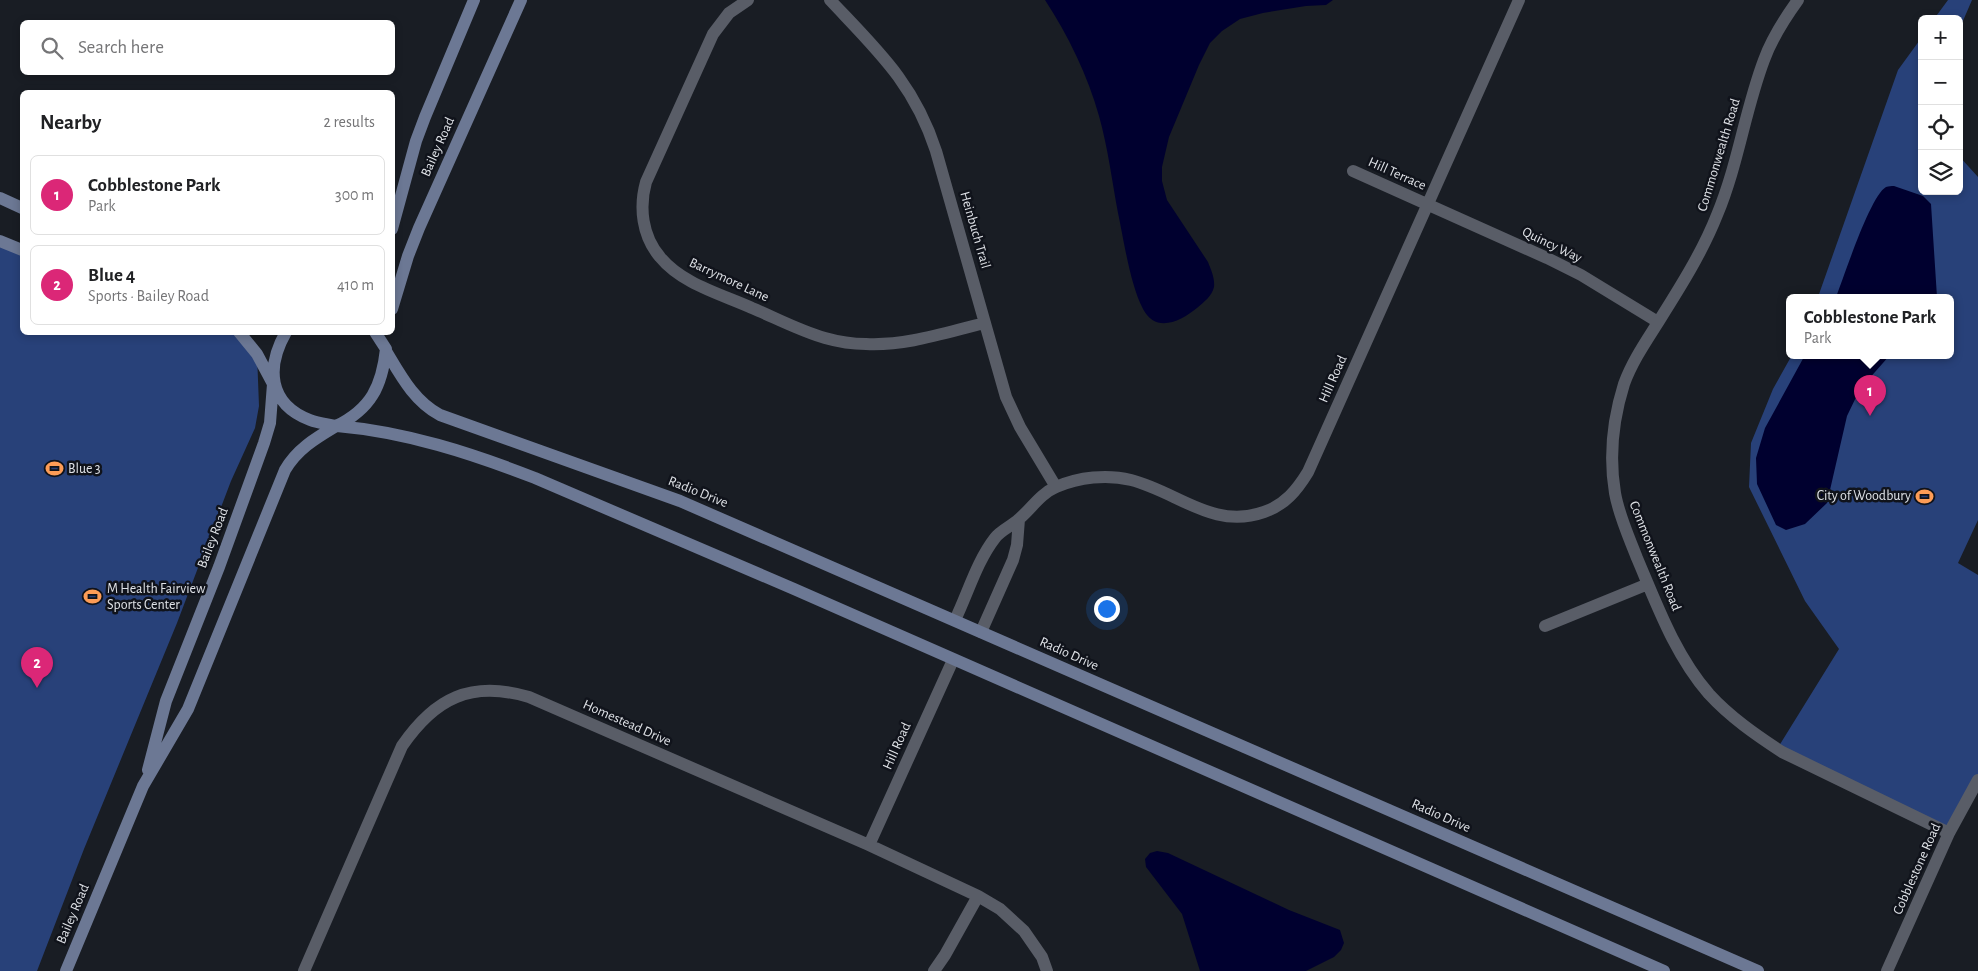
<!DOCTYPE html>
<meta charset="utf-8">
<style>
:root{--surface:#fff;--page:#f6f6f6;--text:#202124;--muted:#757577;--line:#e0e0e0;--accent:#db2777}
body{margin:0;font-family:"Alegreya Sans",sans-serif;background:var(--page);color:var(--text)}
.controls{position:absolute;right:15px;top:15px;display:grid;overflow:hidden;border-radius:8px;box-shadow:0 2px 8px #0003}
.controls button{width:45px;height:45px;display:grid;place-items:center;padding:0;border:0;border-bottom:1px solid var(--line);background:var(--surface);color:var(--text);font:25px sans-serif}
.you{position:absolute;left:1106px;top:608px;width:18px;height:18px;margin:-12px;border:4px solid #fff;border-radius:50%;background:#1a73e8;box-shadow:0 0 0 8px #1a73e833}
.badge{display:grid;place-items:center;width:32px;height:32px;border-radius:50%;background:var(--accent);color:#fff;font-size:16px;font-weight:700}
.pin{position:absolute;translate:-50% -41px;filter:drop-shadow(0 1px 2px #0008)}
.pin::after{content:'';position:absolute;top:26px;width:18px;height:15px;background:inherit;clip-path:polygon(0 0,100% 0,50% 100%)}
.popup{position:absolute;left:1786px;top:294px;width:168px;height:65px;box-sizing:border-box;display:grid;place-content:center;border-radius:8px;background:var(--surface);filter:drop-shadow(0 1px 4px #0005);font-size:16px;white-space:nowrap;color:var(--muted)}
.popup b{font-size:19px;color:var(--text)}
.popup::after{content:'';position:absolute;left:50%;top:100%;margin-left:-10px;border:10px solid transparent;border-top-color:var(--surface)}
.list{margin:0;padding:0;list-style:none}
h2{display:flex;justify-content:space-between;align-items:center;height:65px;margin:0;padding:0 20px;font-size:21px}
h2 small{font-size:16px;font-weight:400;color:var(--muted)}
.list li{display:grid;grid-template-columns:32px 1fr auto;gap:15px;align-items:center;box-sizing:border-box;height:80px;margin:0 10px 10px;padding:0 10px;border:1px solid var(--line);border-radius:8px}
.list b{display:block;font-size:19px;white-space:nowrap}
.list p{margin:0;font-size:16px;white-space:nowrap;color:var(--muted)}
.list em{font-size:16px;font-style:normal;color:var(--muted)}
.icon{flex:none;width:28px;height:28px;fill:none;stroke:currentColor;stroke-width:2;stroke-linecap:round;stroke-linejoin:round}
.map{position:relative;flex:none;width:1978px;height:971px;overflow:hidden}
.search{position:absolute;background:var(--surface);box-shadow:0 2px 8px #0003;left:20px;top:20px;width:375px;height:55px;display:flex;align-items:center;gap:12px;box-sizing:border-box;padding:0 18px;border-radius:8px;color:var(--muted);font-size:19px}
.panel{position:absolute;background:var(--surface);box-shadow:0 2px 8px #0003;left:20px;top:90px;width:375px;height:245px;border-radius:8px}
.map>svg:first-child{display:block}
.green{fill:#284179}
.water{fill:#00002f}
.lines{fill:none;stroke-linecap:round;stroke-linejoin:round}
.street{stroke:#595d67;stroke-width:12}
.secondary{stroke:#6c7894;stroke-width:12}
.labels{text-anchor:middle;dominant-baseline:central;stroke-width:5;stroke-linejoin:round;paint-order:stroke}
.street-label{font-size:14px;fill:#dfe2e7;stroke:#10131b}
.poi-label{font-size:14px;fill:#dfe2e7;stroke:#10131b;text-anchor:start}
</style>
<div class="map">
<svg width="1978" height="971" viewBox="0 0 1978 971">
<rect width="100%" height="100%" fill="#191d24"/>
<path class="green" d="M 1948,0 L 1972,0 L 1959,30 L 1959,19 L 1934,19 Z
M 1922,37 L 1922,191 L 1959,191 L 1959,156 L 1978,177 L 1978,520 L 1958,563 L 1978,575 L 1978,780 L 1949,833 L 1777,749 L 1839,649 L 1805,601 L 1749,487 L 1751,443 L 1773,389 L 1792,355 L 1950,355 L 1950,297 L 1818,297 L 1898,70 Z
M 0,241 L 22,250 L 22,332 L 239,333 L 257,354 L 259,406 L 255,428 L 231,481 L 177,623 L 84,849 L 37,971 L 0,971 Z"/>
<path class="water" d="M 1045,0 L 1333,0 L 1326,5 L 1306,6 L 1263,13 L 1240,19 L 1222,31 L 1210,43 L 1199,65 L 1169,137 L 1162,167 L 1162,181 L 1167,200 L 1208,262 C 1211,270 1215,278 1214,287 C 1212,296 1204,302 1197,308 C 1181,321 1156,334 1143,309 C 1130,284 1124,241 1118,213 C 1112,181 1108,148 1099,116 C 1088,76 1068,35 1045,0 Z
M 1894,186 L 1923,196 L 1931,204 L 1937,297 L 1836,297 C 1844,277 1870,196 1886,187 C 1889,186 1891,186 1894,186 Z
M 1805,355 L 1890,355 L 1860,389 L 1847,416 L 1827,503 L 1805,524 L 1786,530 L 1776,525 L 1757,484 L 1756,458 L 1765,428 Z
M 1157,851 L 1168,853 L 1289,910 L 1340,930 L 1344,943 L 1341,950 L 1334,957 L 1306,971 L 1200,971 L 1182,914 L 1146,867 L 1145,859 L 1150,853 Z"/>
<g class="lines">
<path class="street" d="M 748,0 L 729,13 L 713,34 L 646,182 C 639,207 642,236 660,257 C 682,284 721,294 752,308 C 776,318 800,331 825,338 C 839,342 853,344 866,344 C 907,346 947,332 985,323
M 830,0 C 877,50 914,83 936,151 L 1006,397 L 1020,427 L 1056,487
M 1798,0 C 1785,18 1772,38 1764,60 C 1745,110 1738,165 1717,215 C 1702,253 1679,289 1657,324 C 1645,343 1632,362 1624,384 C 1613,419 1609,457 1615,493 C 1619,516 1629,537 1637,558 C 1657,605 1675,655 1709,694 C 1730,717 1756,735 1782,752 L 1949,833
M 1353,171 L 1547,258 L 1581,275 L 1658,322
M 955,620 C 968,593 977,561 995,538 C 1001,530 1012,526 1019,519 C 1032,508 1040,494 1056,487 C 1079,477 1107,474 1131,480 C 1178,492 1213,530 1264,512 C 1285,505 1297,490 1308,472 L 1519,0
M 1545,626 L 1648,584
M 981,632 L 1013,560 L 1017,545 L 1019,519
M 869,845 L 953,660
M 304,971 L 402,746 C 435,698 471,680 529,697 L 869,845 L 978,896 L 1000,909 L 1024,931 L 1042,957 L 1047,971
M 934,971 L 945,955 L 978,896
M 1887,971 L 1949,833 L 1978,780"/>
<path class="secondary" d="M 0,198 L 22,208
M 392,229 L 416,141 L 425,117 L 474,0
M 0,241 L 22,250
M 392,309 L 408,256 L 419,228 L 521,0
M 239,332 L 257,354 L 273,384
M 286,332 C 266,367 268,404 310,420 C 318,423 327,424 336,426 C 371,409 382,386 386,349 L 375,332
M 386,351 C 401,376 414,401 440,415 L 680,501 L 1758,971
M 337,426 C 406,432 471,453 535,478 L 794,589 L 1664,971
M 148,770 L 166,701 L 219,567 L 264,443 L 270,423 L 273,384
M 66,971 L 143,786 L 188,709 L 285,470 C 297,449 316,438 336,426"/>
</g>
<defs>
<symbol id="stadium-bare" viewBox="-9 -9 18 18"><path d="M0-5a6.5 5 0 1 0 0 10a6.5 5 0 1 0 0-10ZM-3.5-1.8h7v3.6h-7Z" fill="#fd9c56" stroke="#10131b" stroke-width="2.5" paint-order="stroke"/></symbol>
</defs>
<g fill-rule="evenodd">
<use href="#stadium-bare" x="42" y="456" width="25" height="25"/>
<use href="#stadium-bare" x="1912" y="484" width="25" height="25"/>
<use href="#stadium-bare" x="80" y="584" width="25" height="25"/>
</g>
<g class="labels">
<g class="street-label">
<text transform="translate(438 147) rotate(-66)">Bailey Road</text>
<text transform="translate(1719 155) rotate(-73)">Commonwealth Road</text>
<text transform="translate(1397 174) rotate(24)">Hill Terrace</text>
<text transform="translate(975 230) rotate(74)">Heinbuch Trail</text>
<text transform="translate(1552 245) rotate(26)">Quincy Way</text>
<text transform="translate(729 280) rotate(25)">Barrymore Lane</text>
<text transform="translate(1333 379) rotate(-66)">Hill Road</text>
<text transform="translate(698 492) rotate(22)">Radio Drive</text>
<text transform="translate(213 538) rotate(-69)">Bailey Road</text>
<text transform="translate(1655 556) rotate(68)">Commonwealth Road</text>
<text transform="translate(1069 654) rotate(24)">Radio Drive</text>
<text transform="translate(627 723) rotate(24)">Homestead Drive</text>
<text transform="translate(897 746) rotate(-66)">Hill Road</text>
<text transform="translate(1441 816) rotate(24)">Radio Drive</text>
<text transform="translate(1917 869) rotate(-66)">Cobblestone Road</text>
<text transform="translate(73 914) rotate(-67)">Bailey Road</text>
</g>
<g class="poi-label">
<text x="68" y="469">Blue 3</text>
<text x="1911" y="496" text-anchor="end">City of Woodbury</text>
<text x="107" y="589">M Health Fairview<tspan x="107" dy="16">Sports Center</tspan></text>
</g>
</g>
</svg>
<div class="controls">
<button>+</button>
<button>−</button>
<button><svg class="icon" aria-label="locate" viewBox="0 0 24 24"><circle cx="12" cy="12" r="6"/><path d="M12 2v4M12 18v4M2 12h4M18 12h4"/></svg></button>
<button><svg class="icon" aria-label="layers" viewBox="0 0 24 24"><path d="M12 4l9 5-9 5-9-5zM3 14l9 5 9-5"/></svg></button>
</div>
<div class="you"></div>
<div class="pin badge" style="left:1870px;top:416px">1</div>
<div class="popup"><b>Cobblestone Park</b>Park</div>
<div class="pin badge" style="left:37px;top:688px">2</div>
<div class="search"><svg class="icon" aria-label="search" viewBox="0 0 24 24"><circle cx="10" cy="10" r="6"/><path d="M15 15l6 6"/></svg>Search here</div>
<section class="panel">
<h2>Nearby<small>2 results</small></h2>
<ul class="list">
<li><span class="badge">1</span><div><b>Cobblestone Park</b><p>Park</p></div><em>300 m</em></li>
<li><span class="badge">2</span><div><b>Blue 4</b><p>Sports · Bailey Road</p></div><em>410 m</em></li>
</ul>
</section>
</div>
